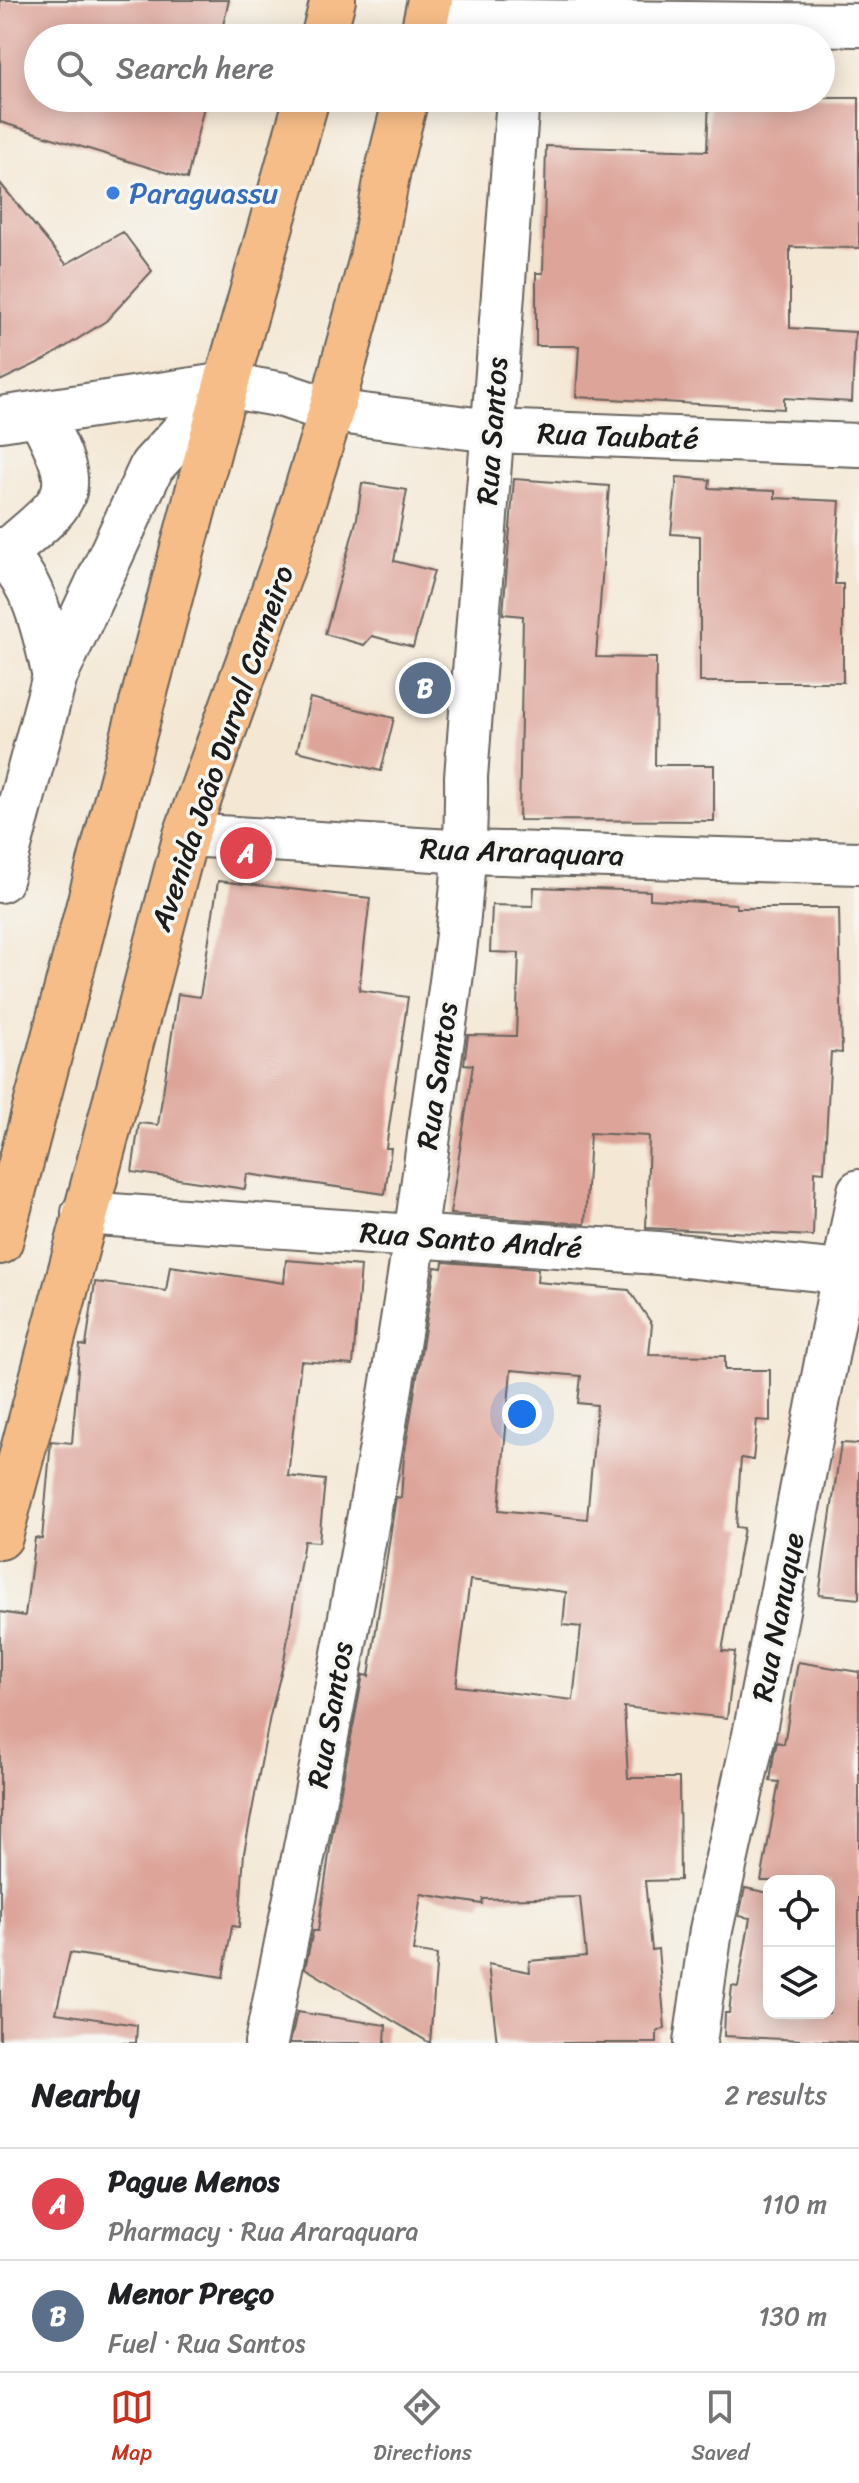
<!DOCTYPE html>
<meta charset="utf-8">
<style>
:root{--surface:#fff;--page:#f2f2f2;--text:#202124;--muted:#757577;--line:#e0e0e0;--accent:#c8321e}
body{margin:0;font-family:Sriracha,sans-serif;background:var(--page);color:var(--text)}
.controls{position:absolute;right:24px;bottom:24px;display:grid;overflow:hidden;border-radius:16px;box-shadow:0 4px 20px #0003}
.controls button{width:72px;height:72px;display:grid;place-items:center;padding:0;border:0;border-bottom:2px solid var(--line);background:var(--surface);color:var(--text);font:40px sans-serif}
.you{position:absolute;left:522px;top:1414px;width:28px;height:28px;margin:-20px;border:6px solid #fff;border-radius:50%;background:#1a73e8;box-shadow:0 0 0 12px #1a73e833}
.badge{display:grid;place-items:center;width:52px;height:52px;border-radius:50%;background:var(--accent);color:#fff;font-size:26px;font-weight:700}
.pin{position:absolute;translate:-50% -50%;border:4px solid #fff;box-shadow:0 2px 8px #0006}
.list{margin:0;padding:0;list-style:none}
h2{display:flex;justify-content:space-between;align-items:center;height:104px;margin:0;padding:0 32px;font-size:34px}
h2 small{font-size:26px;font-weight:400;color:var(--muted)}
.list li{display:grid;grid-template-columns:52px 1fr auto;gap:24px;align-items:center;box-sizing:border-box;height:112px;padding:0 32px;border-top:2px solid var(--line)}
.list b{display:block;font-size:30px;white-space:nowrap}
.list p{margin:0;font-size:26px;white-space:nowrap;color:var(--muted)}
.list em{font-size:26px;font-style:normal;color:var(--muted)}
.icon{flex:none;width:44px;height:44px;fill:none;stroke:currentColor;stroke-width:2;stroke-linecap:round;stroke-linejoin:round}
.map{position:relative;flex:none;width:859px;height:2043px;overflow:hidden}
.search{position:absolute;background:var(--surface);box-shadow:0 4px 20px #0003;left:24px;right:24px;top:24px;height:88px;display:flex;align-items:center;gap:20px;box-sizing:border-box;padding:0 28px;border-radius:44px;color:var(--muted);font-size:30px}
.sheet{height:328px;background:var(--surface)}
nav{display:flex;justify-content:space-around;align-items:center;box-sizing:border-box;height:112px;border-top:2px solid var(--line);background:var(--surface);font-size:22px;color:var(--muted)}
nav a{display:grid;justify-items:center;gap:4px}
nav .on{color:var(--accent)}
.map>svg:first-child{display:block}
.building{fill:#dda49a;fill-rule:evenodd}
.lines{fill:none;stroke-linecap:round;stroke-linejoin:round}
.minor-casing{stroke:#68635d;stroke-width:46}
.tertiary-casing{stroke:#68635d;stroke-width:48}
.primary-casing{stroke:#68635d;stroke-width:48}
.minor{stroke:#fff;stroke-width:42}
.tertiary{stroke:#fff;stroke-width:44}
.primary{stroke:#f7bd88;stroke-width:44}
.shop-dot{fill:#3f7fe0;stroke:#f6f6f2;stroke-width:3}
.labels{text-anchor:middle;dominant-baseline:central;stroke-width:7;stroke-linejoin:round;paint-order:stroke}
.shop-label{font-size:30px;fill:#366cbe;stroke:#f6f6f2;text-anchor:start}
.street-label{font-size:30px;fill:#1c1c1c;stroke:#f6f6f2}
</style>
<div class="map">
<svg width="859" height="2043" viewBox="0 0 859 2043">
<rect width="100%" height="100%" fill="#f6f6f2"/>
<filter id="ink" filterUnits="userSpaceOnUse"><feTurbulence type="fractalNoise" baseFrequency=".0125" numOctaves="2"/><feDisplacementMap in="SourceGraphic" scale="16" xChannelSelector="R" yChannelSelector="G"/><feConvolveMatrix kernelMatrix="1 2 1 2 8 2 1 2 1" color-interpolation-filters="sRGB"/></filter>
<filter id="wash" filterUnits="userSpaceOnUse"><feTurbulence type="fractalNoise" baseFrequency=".006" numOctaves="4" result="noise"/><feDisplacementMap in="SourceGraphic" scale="32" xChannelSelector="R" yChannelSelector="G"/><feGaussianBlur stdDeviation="1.8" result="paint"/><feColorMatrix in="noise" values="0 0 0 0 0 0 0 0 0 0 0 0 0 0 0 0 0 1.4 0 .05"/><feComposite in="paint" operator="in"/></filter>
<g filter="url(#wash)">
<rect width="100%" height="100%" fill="#f4e8d5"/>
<g id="blocks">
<path class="building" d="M 0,0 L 229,0 L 220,38 L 38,38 L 38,98 L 206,98 L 187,179 L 0,122 Z
M 709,98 L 859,98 L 859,248 L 790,247 L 790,328 L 855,332 L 852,402 L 784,398 L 784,409 L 576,397 L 579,346 L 536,346 L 536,273 L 543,273 L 546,146 L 707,151 Z
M 0,183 L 66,264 L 123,232 L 152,271 L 106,321 L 46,359 L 0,381 Z
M 677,477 L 710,480 L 709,488 L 775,491 L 775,498 L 840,501 L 835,584 L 843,584 L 843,682 L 700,682 L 700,536 L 671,534 Z
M 514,479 L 609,486 L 596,657 L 656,658 L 655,765 L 714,765 L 714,821 L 519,820 L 523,616 L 503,614 Z
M 362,483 L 407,490 L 394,561 L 434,571 L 413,647 L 372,636 L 364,645 L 325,634 L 357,518 Z
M 310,698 L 394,718 L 381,771 L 297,751 Z
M 218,881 L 370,898 L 359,990 L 408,997 L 386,1148 L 391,1148 L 385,1194 L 247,1174 L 245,1189 L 132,1172 L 139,1123 L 158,1125 L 178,994 L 200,997 Z
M 534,887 L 650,891 L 650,899 L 736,904 L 736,908 L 839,908 L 842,1053 L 831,1052 L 824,1172 L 815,1171 L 813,1236 L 646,1228 L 649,1136 L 590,1133 L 585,1224 L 450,1214 L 473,1065 L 464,1064 L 468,1035 L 516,1036 L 519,953 L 490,952 L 492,905 L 533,906 Z
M 286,1260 L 361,1266 L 353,1365 L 301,1361 L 288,1476 L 325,1480 L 319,1542 L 304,1541 L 284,1661 L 270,1716 L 244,1853 L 239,1927 L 232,1926 L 223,1977 L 70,1953 L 56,2013 L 137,2025 L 136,2043 L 0,2043 L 0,1612 L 25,1616 L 35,1538 L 42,1539 L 51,1441 L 72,1443 L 80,1345 L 86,1346 L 95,1282 L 166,1291 L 170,1266 L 284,1283 Z
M 443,1262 L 538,1269 L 537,1282 L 629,1290 L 652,1324 L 649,1355 L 725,1356 L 725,1370 L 770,1370 L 770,1421 L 757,1420 L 753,1460 L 741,1458 L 736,1527 L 744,1528 L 722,1651 L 735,1652 L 727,1718 L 624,1707 L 628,1778 L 679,1778 L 680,1880 L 645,1881 L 652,1950 L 658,1949 L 665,2028 L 657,2032 L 657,2043 L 497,2043 L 488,1964 L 530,1972 L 529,1961 L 586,1956 L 580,1897 L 483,1899 L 482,1904 L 421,1894 L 413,1951 L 437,1955 L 430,2043 L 305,1968 L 313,1931 L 318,1931 L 331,1841 L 363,1675 L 369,1676 L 396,1497 L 401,1498 L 404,1457 L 435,1267 L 442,1268 ZM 511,1370 L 581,1376 L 578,1403 L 597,1405 L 587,1519 L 499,1510 ZM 470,1580 L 566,1592 L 563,1625 L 581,1627 L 573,1700 L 456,1686 Z
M 841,1443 L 859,1444 L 859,1599 L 819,1595 Z
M 798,1662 L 859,1672 L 859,2043 L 724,2036 L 725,2013 L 729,2013 L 732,1986 L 738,1987 L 750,1918 L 739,1916 L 745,1888 L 769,1893 L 769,2013 L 829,2013 L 829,1881 L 761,1881 L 779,1782 L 770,1781 L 774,1754 L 777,1742 L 784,1744 Z
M 297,2012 L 386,2025 L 385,2043 L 290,2043 Z"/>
</g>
</g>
<g filter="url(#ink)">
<use href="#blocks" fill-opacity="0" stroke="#68635d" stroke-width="2"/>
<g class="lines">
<defs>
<path id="minor" d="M 426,20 L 859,25
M 331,411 L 492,431 L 859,445
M 186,835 L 468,852 L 859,863
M 83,1213 L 658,1253 L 859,1274
M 266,2043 C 326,1742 389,1440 429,1136 C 445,1017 468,898 466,777 L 518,98
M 695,2043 L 711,1930 L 754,1735 L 859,1191"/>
<path id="tertiary" d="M 0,419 L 226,385 L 283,395 L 331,411
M 0,550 C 36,583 44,630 55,676
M 4,554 C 71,497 83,496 40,415
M 0,880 L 55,676 L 152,466 L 226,385"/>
<path id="primary" d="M 323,38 L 333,0
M 422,38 L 430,0
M 0,1242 L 226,385 L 307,98
M 0,1537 L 186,835 L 287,554 L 331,411 L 372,258 L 388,170 L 406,98"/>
</defs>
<use href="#minor" class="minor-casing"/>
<use href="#tertiary" class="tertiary-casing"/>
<use href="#primary" class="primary-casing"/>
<use href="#minor" class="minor"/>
<use href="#tertiary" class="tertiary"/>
<use href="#primary" class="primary"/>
</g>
</g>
<circle class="shop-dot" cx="113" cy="193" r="8"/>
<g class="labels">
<g class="shop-label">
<text x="129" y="193">Paraguassu</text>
</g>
<g class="street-label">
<text transform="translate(492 431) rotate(-86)">Rua Santos</text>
<text transform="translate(618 436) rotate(2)">Rua Taubaté</text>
<text transform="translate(222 748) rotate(-71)">Avenida João Durval Carneiro</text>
<text transform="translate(522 852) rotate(2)">Rua Araraquara</text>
<text transform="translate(437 1076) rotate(-82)">Rua Santos</text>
<text transform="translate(471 1240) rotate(4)">Rua Santo André</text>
<text transform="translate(778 1617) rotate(-79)">Rua Nanuque</text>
<text transform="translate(330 1715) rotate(-80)">Rua Santos</text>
</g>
</g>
</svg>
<div class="controls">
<button><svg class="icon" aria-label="locate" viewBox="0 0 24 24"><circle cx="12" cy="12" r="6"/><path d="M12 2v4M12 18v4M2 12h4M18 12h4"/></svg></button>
<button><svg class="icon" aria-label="layers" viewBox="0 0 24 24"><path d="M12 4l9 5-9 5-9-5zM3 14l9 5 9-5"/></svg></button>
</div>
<div class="you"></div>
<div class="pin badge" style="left:246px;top:853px;background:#e0444e">A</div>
<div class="pin badge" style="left:425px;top:688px;background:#5c6f8a">B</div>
<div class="search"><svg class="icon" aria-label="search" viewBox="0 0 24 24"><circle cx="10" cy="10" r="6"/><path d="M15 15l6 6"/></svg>Search here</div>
</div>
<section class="sheet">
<h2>Nearby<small>2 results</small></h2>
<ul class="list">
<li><span class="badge" style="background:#e0444e">A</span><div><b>Pague Menos</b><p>Pharmacy · Rua Araraquara</p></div><em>110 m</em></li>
<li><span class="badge" style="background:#5c6f8a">B</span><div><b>Menor Preço</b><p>Fuel · Rua Santos</p></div><em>130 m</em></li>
</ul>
</section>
<nav>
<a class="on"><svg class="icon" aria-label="map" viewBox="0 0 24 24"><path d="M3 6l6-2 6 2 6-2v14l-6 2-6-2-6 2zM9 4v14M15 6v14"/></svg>Map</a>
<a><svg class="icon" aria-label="directions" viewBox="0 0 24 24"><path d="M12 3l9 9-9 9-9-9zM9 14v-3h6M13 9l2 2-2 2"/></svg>Directions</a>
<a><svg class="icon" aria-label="saved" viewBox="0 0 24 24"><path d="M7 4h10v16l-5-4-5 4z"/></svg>Saved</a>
</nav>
